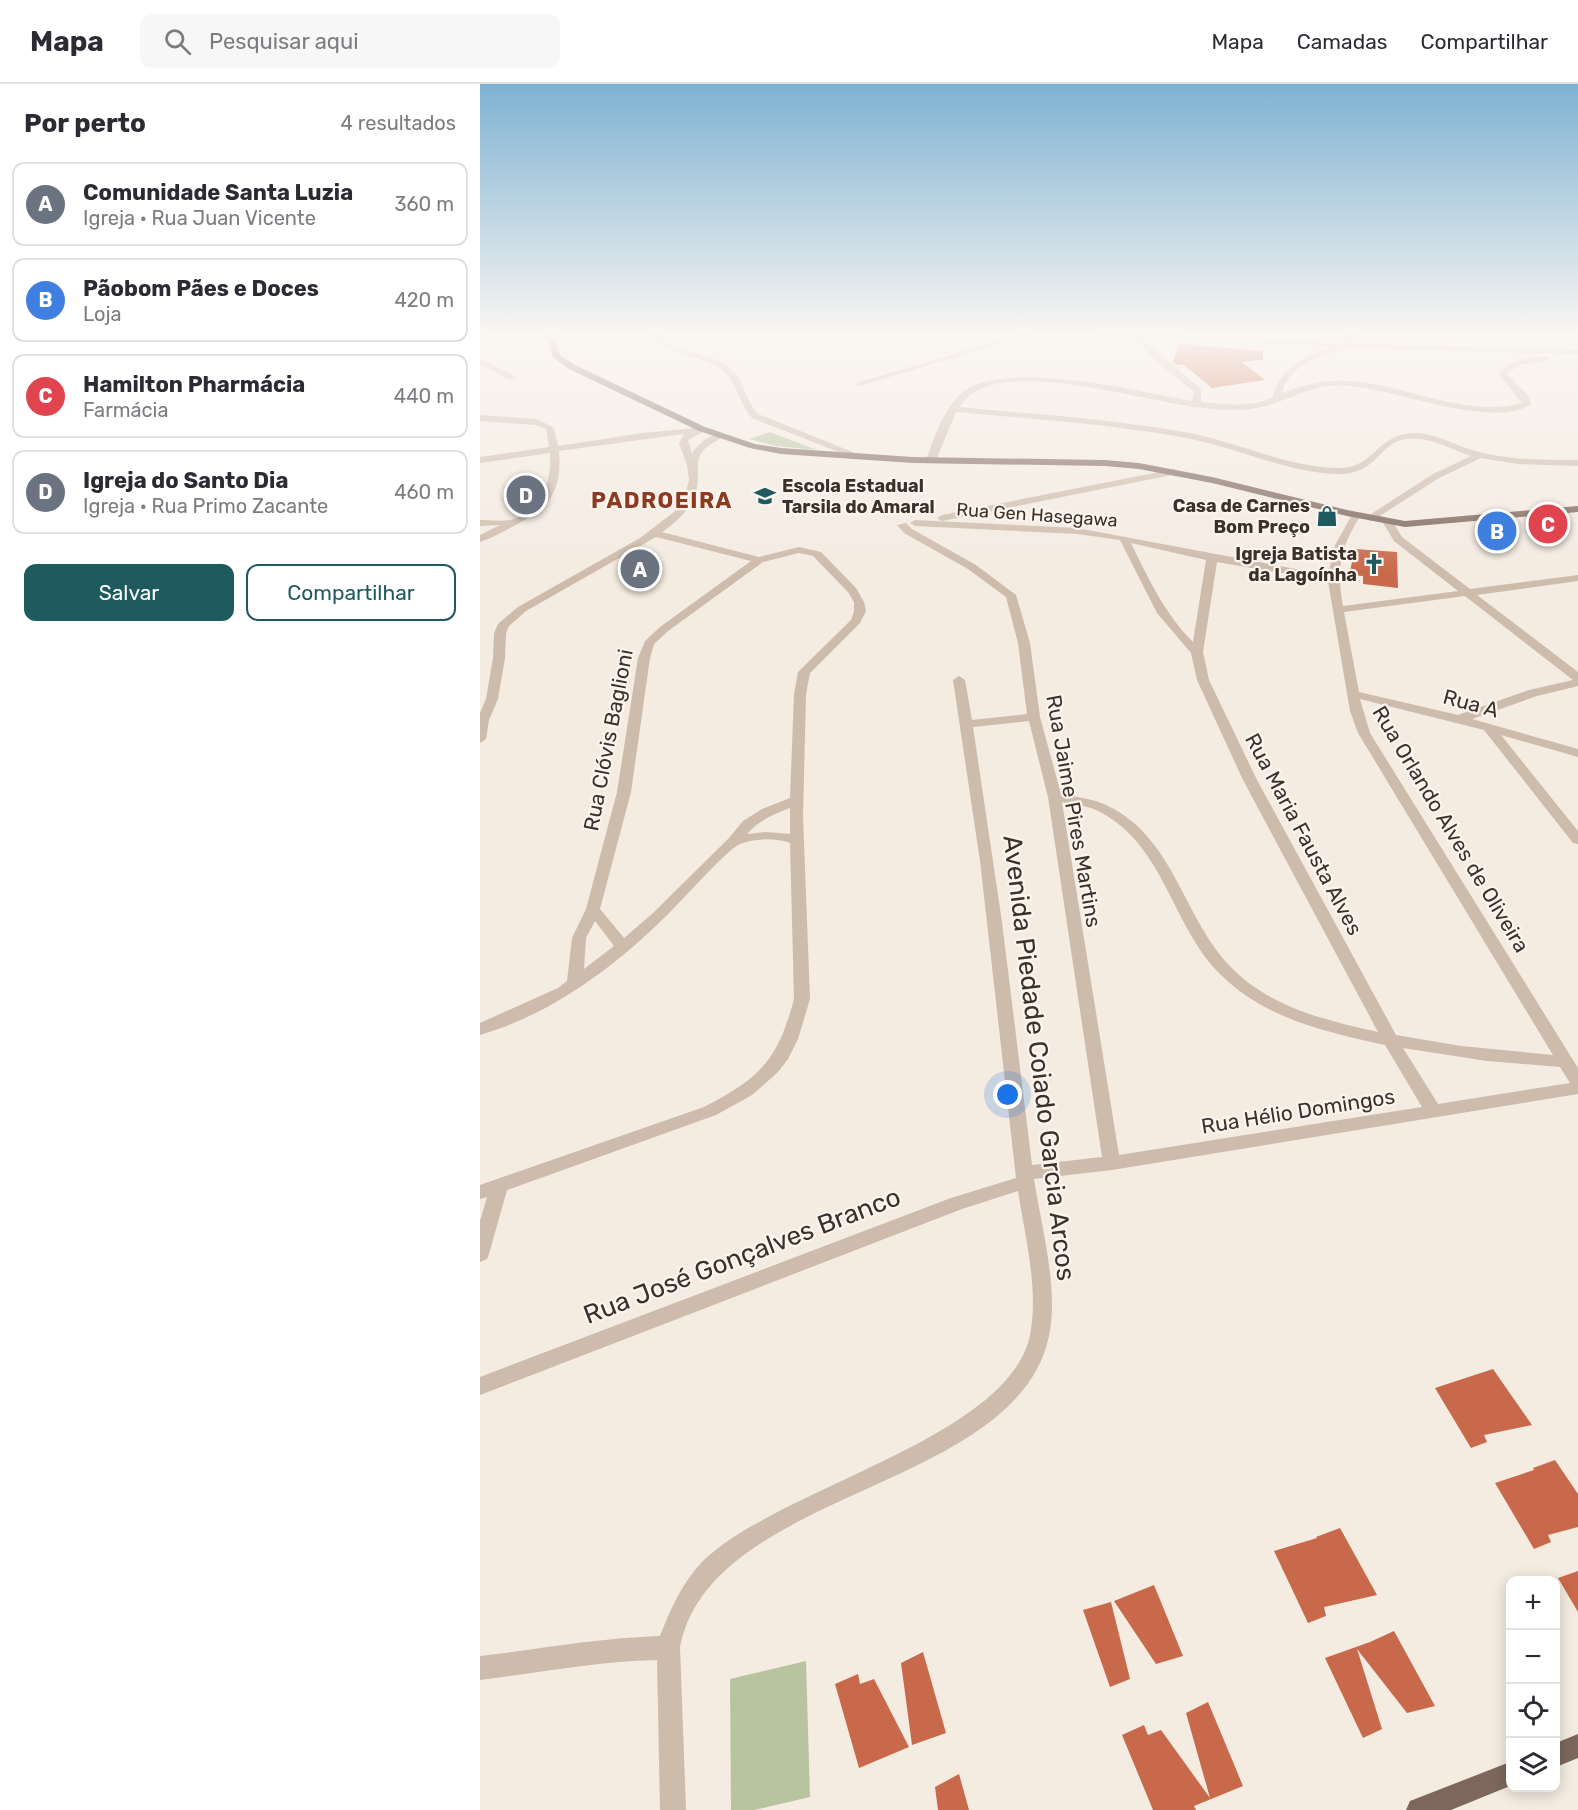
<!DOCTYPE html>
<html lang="pt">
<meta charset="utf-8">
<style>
:root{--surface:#fff;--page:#f7f7f7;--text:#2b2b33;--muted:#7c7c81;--line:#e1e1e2;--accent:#1f5a5e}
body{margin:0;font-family:Rubik,sans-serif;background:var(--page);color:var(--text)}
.controls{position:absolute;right:18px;bottom:18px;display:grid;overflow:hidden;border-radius:12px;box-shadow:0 3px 15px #0003}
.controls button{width:54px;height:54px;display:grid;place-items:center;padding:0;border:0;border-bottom:2px solid var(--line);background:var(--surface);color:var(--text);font:30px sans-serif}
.you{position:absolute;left:528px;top:1011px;width:21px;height:21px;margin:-15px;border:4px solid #fff;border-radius:50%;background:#1a73e8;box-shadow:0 0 0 9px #1a73e833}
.badge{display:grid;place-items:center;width:39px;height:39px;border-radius:50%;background:var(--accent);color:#fff;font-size:20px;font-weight:700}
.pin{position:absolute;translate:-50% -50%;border:3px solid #fff;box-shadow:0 2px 6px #0006}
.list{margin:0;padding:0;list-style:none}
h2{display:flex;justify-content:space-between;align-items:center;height:78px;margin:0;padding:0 24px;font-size:26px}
h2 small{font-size:20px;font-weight:400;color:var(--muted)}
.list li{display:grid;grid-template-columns:39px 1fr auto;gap:18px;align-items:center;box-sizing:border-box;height:84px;margin:0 12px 12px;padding:0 12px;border:2px solid var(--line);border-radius:12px}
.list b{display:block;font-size:22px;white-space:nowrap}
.list p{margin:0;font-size:20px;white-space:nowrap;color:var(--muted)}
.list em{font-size:20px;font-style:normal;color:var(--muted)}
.actions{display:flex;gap:12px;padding:18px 24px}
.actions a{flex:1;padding:14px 0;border:2px solid var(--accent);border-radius:12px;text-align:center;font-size:21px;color:var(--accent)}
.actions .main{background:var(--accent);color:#fff}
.icon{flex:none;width:33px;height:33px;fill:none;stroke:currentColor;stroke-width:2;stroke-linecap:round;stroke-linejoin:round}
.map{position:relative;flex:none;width:1098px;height:1726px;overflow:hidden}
header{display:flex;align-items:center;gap:36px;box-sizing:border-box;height:84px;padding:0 30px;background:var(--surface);border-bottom:2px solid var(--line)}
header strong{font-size:28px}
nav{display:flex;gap:33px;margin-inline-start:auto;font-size:21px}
.search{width:420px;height:54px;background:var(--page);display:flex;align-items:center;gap:15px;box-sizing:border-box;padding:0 21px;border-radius:12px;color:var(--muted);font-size:22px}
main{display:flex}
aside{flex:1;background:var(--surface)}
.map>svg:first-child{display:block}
.green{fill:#b8c4a0}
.building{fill:#c8694b}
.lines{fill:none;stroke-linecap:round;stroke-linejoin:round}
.minor{fill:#cdbbac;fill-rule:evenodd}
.major{fill:#7d675c;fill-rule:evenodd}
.labels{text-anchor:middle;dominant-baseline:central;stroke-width:4.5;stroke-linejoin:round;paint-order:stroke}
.far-poi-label{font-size:18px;font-weight:bold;fill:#3b302b;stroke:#fbf5ee;text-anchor:end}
.far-street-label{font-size:18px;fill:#3b302b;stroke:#fbf5ee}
.street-label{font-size:21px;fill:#3b302b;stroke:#fbf5ee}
.far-district-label{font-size:22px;font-weight:bold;letter-spacing:1.5px;fill:#8c3b22;stroke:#fbf5ee}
.near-street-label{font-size:26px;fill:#3b302b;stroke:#fbf5ee}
</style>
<header>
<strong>Mapa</strong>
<div class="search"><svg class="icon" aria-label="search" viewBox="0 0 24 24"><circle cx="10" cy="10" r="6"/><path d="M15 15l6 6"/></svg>Pesquisar aqui</div>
<nav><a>Mapa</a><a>Camadas</a><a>Compartilhar</a></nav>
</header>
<main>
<aside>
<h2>Por perto<small>4 resultados</small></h2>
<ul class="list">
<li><span class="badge" style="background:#6b7280">A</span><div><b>Comunidade Santa Luzia</b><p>Igreja · Rua Juan Vicente</p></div><em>360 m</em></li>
<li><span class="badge" style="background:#3f7fe0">B</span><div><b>Pãobom Pães e Doces</b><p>Loja</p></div><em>420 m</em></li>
<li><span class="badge" style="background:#e0444e">C</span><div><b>Hamilton Pharmácia</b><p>Farmácia</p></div><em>440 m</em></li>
<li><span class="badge" style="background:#6b7280">D</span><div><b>Igreja do Santo Dia</b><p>Igreja · Rua Primo Zacante</p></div><em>460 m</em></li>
</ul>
<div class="actions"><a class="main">Salvar</a><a>Compartilhar</a></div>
</aside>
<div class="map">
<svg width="1098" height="1726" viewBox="0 0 1098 1726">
<rect width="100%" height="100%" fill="#f4ebe1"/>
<path class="green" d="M 290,348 L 337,366 L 296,362 L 269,355 Z
M 326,1577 L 330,1713 L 274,1726 L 251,1726 L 250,1595 Z"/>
<path class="building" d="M 699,260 L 783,267 L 783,276 L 762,278 L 785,296 L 732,304 L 704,281 L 697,281 L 693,278 Z
M 875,465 L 917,468 L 918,504 L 883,500 L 883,492 L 869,491 Z
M 1013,1285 L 1052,1341 L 1004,1351 L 1007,1358 L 991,1364 L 955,1304 Z
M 1075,1376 L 1098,1410 L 1098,1443 L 1068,1451 L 1071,1458 L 1054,1465 L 1015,1399 L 1054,1386 L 1053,1384 Z
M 860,1444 L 897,1511 L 844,1523 L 846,1532 L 828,1539 L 794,1467 L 837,1454 L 836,1453 Z
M 1098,1487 L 1098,1528 L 1078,1494 Z
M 674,1501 L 703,1572 L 676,1580 L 634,1517 Z
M 631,1518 L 650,1595 L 630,1603 L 603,1526 Z
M 914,1547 L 955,1622 L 927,1629 L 877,1565 L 902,1645 L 883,1654 L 845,1574 L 890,1558 Z
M 443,1568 L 466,1649 L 432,1661 L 421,1579 Z
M 378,1590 L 380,1600 L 394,1595 L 429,1663 L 379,1684 L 355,1600 Z
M 728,1618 L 763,1702 L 714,1722 L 716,1726 L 673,1726 L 642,1651 L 664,1641 L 668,1651 L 681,1646 L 730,1714 L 706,1629 Z
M 479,1690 L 489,1726 L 458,1726 L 455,1703 Z"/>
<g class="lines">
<path class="minor" d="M 0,249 L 7,249 L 0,252 Z
M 167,249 L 175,249 C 194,270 225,267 248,282 C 264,294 265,316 278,330 L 385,373 L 377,375 L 272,334 C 259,320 257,297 242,286 C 219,269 186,273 167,249 Z
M 544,249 L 555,249 L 380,302 L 373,300 Z
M 615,249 L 656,249 L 861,259 L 868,249 L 876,249 L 869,259 L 1098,266 L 1098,270 L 865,264 C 841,272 809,280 802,309 C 824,301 847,295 870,297 C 927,301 985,334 1042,319 L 1019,290 C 1030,275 1051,272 1069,273 L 1069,277 L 1039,281 L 1027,290 L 1049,313 L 1051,320 C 1013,346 915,305 869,302 C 835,299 817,313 786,322 C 765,328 736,326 714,323 C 660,315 570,289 517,300 C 501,303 488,310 479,323 C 554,330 630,335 704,348 C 756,357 806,383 859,384 C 895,385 897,347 938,349 C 960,351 978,363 999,368 C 1030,376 1065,376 1098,376 L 1098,382 L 1038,380 L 1001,374 L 959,394 L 892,437 L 888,436 L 888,432 L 953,390 L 991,372 C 970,365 949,352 926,355 C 900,358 897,390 860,390 C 808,390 757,363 706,354 C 630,340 552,335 476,328 L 456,376 L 448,378 L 446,376 C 455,352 463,325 483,308 C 525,274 660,308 712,317 L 714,308 L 679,280 L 652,253 L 619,251 ZM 661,253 L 852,263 C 825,273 800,283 793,313 C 772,324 744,320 721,318 L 721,305 Z
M 0,275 L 35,292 L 36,294 L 29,296 L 0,280 Z
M 0,331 L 57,335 L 74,344 L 78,362 L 162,349 L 225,343 L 225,347 L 208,356 L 212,370 C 217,360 232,349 243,349 L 243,353 C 237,357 228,361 223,367 C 216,376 218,383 218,394 C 218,418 201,435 182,448 L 279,473 L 319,463 L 341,468 L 376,504 L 384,518 L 386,527 L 380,539 L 330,589 L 326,610 L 323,732 L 330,915 L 318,955 L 308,975 L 298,988 L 272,1011 L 236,1031 L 27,1106 L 9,1170 L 7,1175 L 0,1178 L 0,1137 L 7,1113 L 0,1115 L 0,1101 L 224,1023 C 280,994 298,976 314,915 L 310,759 C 296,754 274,754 260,760 C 249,764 206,812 194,824 C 140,879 75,929 0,951 L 0,939 L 78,904 L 87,897 L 92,854 L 106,825 L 137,708 L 158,574 L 165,557 L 180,543 L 271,477 L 176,453 L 46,527 L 29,542 L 26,549 L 25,574 L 18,615 L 9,636 L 6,655 L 0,659 L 0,629 L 6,615 L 13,574 L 14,549 L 18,540 L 38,523 L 160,454 L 194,428 L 205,412 L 209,396 L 207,381 L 199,359 L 204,350 L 79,367 C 83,410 66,426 30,444 C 20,449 10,455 0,458 L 0,451 L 20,441 L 0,442 L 0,436 C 10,436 24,438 34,435 C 64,425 71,397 70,369 L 0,379 L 0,373 L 69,363 L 66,345 L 55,341 L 0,337 ZM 319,469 L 333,472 L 368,508 L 374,518 L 374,527 L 371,536 L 318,588 L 314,610 L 310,714 L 282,725 L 263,737 L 249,754 L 172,830 L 144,854 L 120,825 L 151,708 L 170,574 L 174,560 L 188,547 L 283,478 ZM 310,724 L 310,750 L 286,748 L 267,750 C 278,737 294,730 310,724 ZM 115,837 L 134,862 L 104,885 L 106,854 Z
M 694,385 L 699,388 L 697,390 L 462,437 L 457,434 L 462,431 Z
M 876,428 L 881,431 C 860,463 856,485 863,522 L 978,507 L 914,457 L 902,437 L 907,434 L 911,435 L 922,453 L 990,505 L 1098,491 L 1098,497 L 997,511 L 1098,588 L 1098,602 L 1057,612 L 992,635 L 1098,665 L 1098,673 L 1021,651 L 1098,747 L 1098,760 L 1093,759 L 1004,646 L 880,615 L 890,649 L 1098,984 L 1098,1010 L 632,1086 L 554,1095 C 561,1141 579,1205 569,1252 C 536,1408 231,1404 200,1563 L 206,1726 L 180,1726 L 177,1576 C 117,1577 59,1589 0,1596 L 0,1572 C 60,1565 119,1554 180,1552 C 190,1526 202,1499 222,1478 C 296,1404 529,1355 550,1251 C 559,1205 545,1153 538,1107 L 482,1125 L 0,1311 L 0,1293 L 471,1114 L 536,1094 L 500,777 L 473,596 L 479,592 L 485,596 L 492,636 L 547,630 L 538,559 L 526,513 L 488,485 L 424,449 L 417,441 L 426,439 L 432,445 L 496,481 L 536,511 L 550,559 L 560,633 L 581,710 C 594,713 609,714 621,719 C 693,748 701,830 749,881 C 788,923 844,936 898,948 L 763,696 L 717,596 L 711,569 L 677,529 L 640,456 L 597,450 L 435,442 L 430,439 L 435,436 L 597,444 L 848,491 L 855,461 L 873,429 ZM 651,459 L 726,476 L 713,558 C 685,530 668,494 651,459 ZM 737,478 L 848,497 L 870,627 L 878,649 L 1073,971 L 981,962 L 916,951 L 777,696 L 729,596 L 723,568 ZM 985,512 L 1093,596 L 1049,606 L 978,631 L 879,608 L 864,528 ZM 549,637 L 568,713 L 622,1073 L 552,1081 L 522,838 L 493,643 ZM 582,718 C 592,721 604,721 614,725 C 684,757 690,839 739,889 C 783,934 845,948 905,961 L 942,1023 L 639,1071 ZM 923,964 L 1007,977 L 1080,983 L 1090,999 L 958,1020 Z"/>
<path class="major" d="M 65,249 L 73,249 L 81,272 L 95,281 L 225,343 L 275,360 L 301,364 L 433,373 L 625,376 L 659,379 L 732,393 L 867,426 L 925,437 L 1098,422 L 1098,428 L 925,443 L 867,432 L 732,399 L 659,385 L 625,382 L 433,379 L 301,370 L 270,364 L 219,347 L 89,285 L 73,273 Z
M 1098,1650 L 1098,1674 L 1076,1683 L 1076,1659 Z
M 1030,1678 L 1030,1702 L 971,1726 L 926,1726 L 930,1717 Z"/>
</g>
<linearGradient id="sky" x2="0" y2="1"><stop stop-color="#7eb2d2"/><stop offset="0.51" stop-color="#faf6f2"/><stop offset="1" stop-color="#faf6f2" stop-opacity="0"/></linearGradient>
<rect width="1098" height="490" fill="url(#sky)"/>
<defs>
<symbol id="school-bare" viewBox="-9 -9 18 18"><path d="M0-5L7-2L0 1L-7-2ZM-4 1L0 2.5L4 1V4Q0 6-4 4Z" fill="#1f5a5e" stroke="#fbf5ee" stroke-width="2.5" paint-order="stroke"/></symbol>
<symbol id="shop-bare" viewBox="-9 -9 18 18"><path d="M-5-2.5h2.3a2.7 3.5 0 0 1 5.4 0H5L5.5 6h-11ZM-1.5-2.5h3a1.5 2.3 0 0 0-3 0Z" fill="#1f5a5e" stroke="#fbf5ee" stroke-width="2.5" paint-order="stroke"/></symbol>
<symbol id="church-bare" viewBox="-9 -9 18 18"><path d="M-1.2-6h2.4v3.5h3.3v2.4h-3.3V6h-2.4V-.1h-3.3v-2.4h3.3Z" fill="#1f5a5e" stroke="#fbf5ee" stroke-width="2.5" paint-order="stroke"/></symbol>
</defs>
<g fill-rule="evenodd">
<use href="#school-bare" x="270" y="397" width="30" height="30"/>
<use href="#shop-bare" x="832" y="417" width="30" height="30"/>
<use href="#church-bare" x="879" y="465" width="30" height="30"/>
</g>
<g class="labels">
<g class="far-poi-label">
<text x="302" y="402" text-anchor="start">Escola Estadual<tspan x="302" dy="21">Tarsila do Amaral</tspan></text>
<text x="830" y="422">Casa de Carnes<tspan x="830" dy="21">Bom Preço</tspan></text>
<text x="877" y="470">Igreja Batista<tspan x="877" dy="21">da Lagoínha</tspan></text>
</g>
<g class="far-street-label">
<text transform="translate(557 431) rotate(4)">Rua Gen Hasegawa</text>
</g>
<g class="street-label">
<text transform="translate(991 619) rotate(15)">Rua A</text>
<text transform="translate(128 656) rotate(-79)">Rua Clóvis Baglioni</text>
<text transform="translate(594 727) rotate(80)">Rua Jaime Pires Martins</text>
<text transform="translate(971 745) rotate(59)">Rua Orlando Alves de Oliveira</text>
<text transform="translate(824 750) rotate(62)">Rua Maria Fausta Alves</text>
<text transform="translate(818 1027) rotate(-9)">Rua Hélio Domingos</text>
</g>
<g class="far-district-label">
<text x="182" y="416">PADROEIRA</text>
</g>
<g class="near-street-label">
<text transform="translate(559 974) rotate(83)">Avenida Piedade Coiado Garcia Arcos</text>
<text transform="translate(262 1172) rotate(-21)">Rua José Gonçalves Branco</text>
</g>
</g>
</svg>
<div class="controls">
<button>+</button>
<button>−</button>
<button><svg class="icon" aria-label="locate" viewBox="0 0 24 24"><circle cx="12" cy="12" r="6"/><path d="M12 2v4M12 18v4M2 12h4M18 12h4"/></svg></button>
<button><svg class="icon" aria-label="layers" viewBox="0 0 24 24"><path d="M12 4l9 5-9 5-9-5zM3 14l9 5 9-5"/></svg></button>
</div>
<div class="you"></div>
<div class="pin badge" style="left:160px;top:485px;background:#6b7280">A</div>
<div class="pin badge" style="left:1017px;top:447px;background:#3f7fe0">B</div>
<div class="pin badge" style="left:1068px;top:440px;background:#e0444e">C</div>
<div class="pin badge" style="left:46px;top:411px;background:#6b7280">D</div>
</div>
</main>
